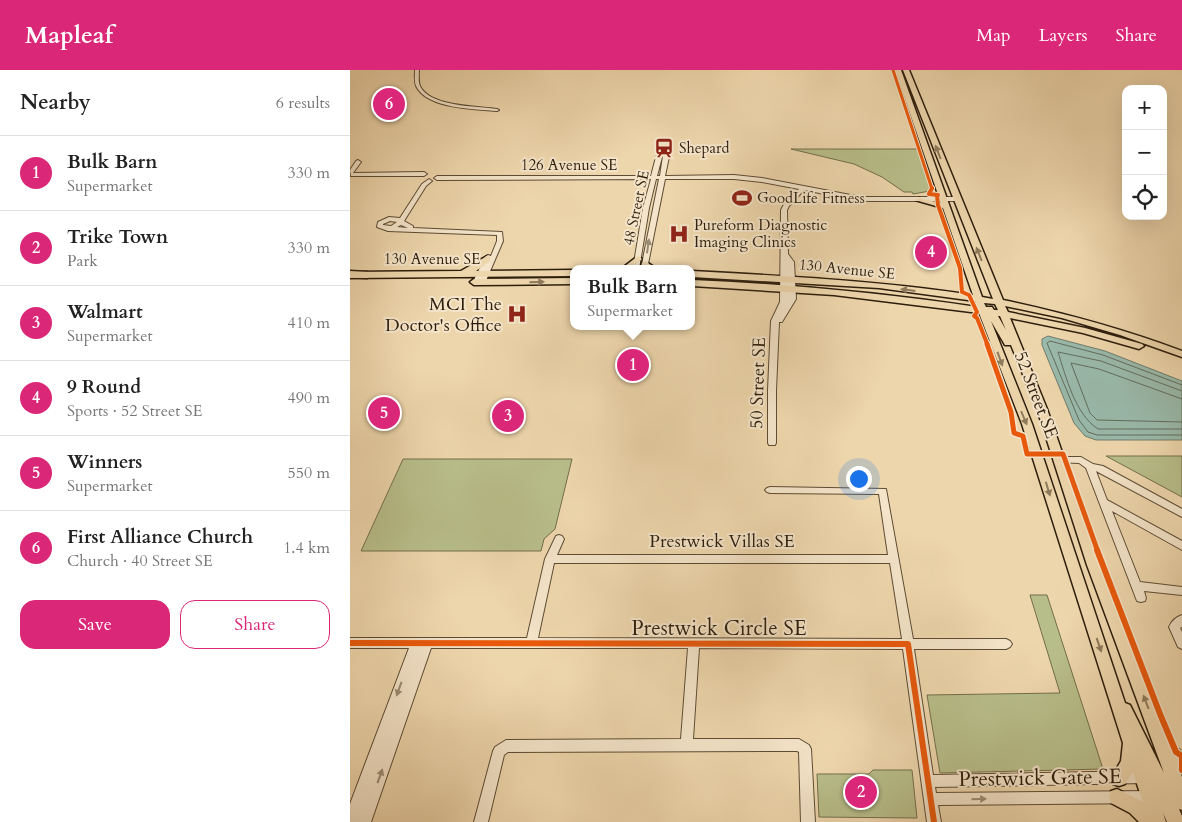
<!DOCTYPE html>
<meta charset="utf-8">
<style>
:root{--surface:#fff;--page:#f2f2f2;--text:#222;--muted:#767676;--line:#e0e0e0;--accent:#db2777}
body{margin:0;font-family:Cardo,serif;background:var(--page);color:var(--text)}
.controls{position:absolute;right:15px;top:15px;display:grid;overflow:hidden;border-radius:10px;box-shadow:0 5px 20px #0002}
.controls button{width:45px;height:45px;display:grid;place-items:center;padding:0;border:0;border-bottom:1px solid var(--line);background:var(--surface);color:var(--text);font:25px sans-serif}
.you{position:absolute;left:508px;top:408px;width:18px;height:18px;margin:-12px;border:4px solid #fff;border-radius:50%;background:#1a73e8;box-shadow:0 0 0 8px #1a73e833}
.badge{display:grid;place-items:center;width:32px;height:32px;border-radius:50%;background:var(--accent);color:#fff;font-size:16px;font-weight:700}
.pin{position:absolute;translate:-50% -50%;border:2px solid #fff;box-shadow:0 1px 5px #0006}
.popup{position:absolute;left:220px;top:195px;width:125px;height:65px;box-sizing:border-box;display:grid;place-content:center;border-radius:10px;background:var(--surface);filter:drop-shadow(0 1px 4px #0005);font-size:16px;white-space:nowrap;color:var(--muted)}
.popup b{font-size:19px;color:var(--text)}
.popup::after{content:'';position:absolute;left:50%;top:100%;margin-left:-10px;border:10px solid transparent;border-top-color:var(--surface)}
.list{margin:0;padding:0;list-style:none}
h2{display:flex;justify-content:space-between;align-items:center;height:65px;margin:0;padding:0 20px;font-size:21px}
h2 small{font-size:16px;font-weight:400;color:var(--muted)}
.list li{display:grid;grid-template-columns:32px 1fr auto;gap:15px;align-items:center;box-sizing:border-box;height:75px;padding:0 20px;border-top:1px solid var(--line)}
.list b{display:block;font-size:19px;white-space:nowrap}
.list p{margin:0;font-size:16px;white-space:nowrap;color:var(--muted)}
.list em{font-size:16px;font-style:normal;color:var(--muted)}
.actions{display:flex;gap:10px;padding:15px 20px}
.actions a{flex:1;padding:11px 0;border:1px solid var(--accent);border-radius:15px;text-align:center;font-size:18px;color:var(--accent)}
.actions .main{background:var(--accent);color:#fff}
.icon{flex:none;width:28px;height:28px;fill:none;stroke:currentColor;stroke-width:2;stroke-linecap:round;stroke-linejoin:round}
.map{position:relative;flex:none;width:832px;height:752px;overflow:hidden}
header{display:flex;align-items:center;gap:30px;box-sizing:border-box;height:70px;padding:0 25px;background:var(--accent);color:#fff}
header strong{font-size:24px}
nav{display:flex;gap:28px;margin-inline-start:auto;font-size:18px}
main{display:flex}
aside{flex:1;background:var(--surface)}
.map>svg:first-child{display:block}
.green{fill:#b8be8a;stroke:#726e4c}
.water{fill:#99b9aa;stroke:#6e7b6b}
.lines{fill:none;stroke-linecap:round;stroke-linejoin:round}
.shore{stroke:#636c5c;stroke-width:1}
.minor-casing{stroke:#5d4c35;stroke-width:2}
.major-casing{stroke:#2d1e0d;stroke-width:3}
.highway-casing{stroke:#2d1e0d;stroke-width:3}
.minor{fill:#f4e4c9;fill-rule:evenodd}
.major{fill:#eed6ac;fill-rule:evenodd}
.highway{fill:#eed6ac;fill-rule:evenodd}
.cycleway-far3-casing{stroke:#f4e4c9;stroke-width:5}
.cycleway-far2-casing{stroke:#f4e4c9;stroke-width:6}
.cycleway-far1-casing{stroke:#f4e4c9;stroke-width:8}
.cycleway-casing{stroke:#f4e4c9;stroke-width:9}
.cycleway-far3{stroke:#e8590c;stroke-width:3}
.cycleway-far2{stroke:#e8590c;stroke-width:4}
.cycleway-far1{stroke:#e8590c;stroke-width:5}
.cycleway{stroke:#e8590c;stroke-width:6}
.oneway{fill:#8e7a5c}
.oneway2{fill:#9a8b74}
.labels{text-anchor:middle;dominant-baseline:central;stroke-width:4;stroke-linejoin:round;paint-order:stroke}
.far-poi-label{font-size:15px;fill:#2d1e0d;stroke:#f4e4c9;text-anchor:start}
.far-street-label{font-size:15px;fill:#2d1e0d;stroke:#f4e4c9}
.poi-label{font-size:18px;fill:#2d1e0d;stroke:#f4e4c9;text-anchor:end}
.street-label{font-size:18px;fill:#2d1e0d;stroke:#f4e4c9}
.near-street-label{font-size:21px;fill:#2d1e0d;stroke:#f4e4c9}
</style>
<header>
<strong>Mapleaf</strong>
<nav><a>Map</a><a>Layers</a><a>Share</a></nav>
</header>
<main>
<aside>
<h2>Nearby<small>6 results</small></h2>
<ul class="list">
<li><span class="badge">1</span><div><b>Bulk Barn</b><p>Supermarket</p></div><em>330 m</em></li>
<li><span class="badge">2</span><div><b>Trike Town</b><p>Park</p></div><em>330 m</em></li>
<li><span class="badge">3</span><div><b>Walmart</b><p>Supermarket</p></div><em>410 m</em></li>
<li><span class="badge">4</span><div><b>9 Round</b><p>Sports · 52 Street SE</p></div><em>490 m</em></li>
<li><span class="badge">5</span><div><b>Winners</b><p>Supermarket</p></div><em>550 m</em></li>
<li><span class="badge">6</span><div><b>First Alliance Church</b><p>Church · 40 Street SE</p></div><em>1.4 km</em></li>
</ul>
<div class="actions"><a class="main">Save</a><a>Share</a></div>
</aside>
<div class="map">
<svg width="832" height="752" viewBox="0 0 832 752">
<rect width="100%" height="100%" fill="#eed6ac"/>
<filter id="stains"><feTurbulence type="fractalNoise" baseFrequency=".004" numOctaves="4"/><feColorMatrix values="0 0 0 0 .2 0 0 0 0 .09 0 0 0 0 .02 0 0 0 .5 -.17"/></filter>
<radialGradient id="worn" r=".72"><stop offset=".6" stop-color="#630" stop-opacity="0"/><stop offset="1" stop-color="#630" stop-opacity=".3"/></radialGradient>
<path class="green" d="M 441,79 L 569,79 L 581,114 L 580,121 L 563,124 L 562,122 L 554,122 L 532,107 L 504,94 Z
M 756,386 L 832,386 L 832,427 Z
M 53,389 L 222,389 L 205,459 L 194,469 L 191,481 L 11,481 Z
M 680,525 L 697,525 L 753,699 L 590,703 L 577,625 L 710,623 Z
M 523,700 L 562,700 L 567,748 L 469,747 L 467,704 L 519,704 Z"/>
<path class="water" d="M 698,266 L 755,281 L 832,311 L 832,370 L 746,370 L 735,366 L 724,353 L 692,275 L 692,269 Z"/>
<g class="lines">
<path class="shore" d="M 832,315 L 753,285 L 700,271 L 697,273 L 729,350 L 738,362 L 747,365 L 832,365
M 832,321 L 751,291 L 708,282 C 716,307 725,344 748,359 L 832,359
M 832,329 L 749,299 L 721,293 L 740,343 L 747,350 L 832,352"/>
<defs>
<path id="minor" d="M 65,0 L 69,0 C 69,5 68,11 70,16 C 80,37 127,36 147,39 L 149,40 L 147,41 C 125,39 77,39 66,16 C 64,11 65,5 65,0 Z
M 313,80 L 315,81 L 319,87 L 315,106 L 384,105 L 412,108 L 511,127 L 607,127 L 610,129 L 607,131 L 511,131 L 454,120 L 439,136 L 437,140 L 438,184 L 444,192 L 446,229 L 432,252 L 429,252 L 426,320 L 426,373 L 425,375 L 419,375 L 418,373 L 418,320 L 421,251 L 430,232 L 431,140 L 434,134 L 449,119 L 412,112 L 384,109 L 315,109 L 297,199 L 291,199 L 309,109 L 306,109 L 299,138 L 289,199 L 283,199 L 293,138 L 301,109 L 87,110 L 84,108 L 87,106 L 301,106 L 306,87 ZM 313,86 L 310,106 L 307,106 L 312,87 Z
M 8,90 L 11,92 L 3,103 L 74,102 L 77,104 L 74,106 L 1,106 L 0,100 L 6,91 Z
M 79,109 L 82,111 L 76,116 L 54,151 L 63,156 L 63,158 L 152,162 L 153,171 L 135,213 L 131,213 L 131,209 L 128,213 L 124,213 L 123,212 L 135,187 L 138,185 L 141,186 L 147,171 L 147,165 L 38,161 L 27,157 L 28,152 L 39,147 L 50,148 L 72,114 ZM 40,151 L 47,152 L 41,156 L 33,155 L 33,154 ZM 51,155 L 58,158 L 47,157 Z
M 708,387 L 731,387 L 743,394 L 753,396 L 832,439 L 832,447 L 746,401 L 757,430 L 832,471 L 832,480 L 762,441 L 790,512 L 832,517 L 832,525 L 794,521 L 796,528 L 795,531 L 791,532 L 787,531 L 736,398 L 729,393 L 705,392 L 704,390 L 705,388 Z
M 420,417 L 536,419 L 563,569 L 656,569 L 660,571 L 662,574 L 660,577 L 656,579 L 564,579 L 583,705 L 795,701 L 799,703 L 801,707 L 799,711 L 795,713 L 585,717 L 586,723 L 802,721 L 807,722 L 808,727 L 807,732 L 802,733 L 588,735 L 591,752 L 577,752 L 553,579 L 349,578 L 343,669 L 449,669 L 459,675 L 461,679 L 465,752 L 451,752 L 449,682 L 447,681 L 158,682 L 154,685 L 138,752 L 124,752 L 143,681 L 145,677 L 156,670 L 331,669 L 338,578 L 81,578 L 21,752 L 7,752 L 70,578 L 7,752 L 0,752 L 0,734 L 59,578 L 0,578 L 0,568 L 177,568 L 195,489 L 206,466 L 209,465 L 212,466 L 214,469 L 207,485 L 538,485 L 529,424 L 420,423 L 417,422 L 415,420 L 417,418 ZM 204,493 L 540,493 L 552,569 L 188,568 Z
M 832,545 L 832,557 L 830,558 L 832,562 L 832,579 L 828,577 L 819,557 C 821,552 826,547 832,545 Z"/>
<path id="major" d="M 545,0 L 551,0 L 632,227 L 643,229 L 553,0 L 559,0 L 653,230 C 714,243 773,259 832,281 L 832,287 L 770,265 L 712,248 L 655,236 L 658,242 L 735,258 L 792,274 L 794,276 L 789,279 L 733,263 L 660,248 L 697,339 L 751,495 L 820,673 L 832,682 L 832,700 L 829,699 L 832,707 L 832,740 L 829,739 L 832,746 L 832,752 L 817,752 L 813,743 L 816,752 L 789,752 L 780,743 L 761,733 L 759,727 L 761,721 L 767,719 L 793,732 L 783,702 L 775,714 L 769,716 L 763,714 L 761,708 L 771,691 L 773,673 L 672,354 L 629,243 L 484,225 L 342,216 L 342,210 C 437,214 532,223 627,237 L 625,231 L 529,218 L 342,207 L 342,201 C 436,206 530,211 623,225 L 593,138 L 565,130 L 569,128 L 591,133 ZM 634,233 L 645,234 L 648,240 L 644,240 L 642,237 L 636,237 ZM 648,246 L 650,246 L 656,260 ZM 641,251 L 655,275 L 661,275 L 687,339 L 737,495 L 814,703 L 780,635 L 775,633 L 682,354 Z
M 137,186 L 140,187 L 140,191 L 126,201 L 224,200 L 224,206 L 0,208 L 0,202 L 111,201 Z
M 288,186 L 292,189 L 281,199 L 271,199 Z
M 295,191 L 307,199 L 297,199 L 291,194 Z
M 224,208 L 224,214 L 124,215 L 120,212 L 124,209 Z"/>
<path id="highway" d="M 0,201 L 17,202 L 22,205 L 17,208 L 0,207 Z"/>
</defs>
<use href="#minor" class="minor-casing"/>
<use href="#major" class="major-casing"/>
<use href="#highway" class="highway-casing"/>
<use href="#minor" class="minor"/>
<use href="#major" class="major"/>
<use href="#highway" class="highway"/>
<defs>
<path id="cycleway-far3" d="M 543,0 L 582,119"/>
<path id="cycleway-far2" d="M 582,118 L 579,124 L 588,125
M 587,125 L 588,135 L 610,198 L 612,222 L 619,225 L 627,242 L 624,246 L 627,248 L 638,276"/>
<path id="cycleway-far1" d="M 637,274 L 661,342 L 664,363 L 673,366 L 677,384 L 713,384 L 748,482"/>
<path id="cycleway" d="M 747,480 L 810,644 L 826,682 L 832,686 L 832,700
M 0,573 L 558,574 L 584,752"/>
</defs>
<use href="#cycleway-far3" class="cycleway-far3-casing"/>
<use href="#cycleway-far2" class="cycleway-far2-casing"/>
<use href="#cycleway-far1" class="cycleway-far1-casing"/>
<use href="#cycleway" class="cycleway-casing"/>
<use href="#cycleway-far3" class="cycleway-far3"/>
<use href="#cycleway-far2" class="cycleway-far2"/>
<use href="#cycleway-far1" class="cycleway-far1"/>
<use href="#cycleway" class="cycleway"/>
</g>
<defs><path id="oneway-solid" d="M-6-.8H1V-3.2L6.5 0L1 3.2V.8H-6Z" transform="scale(1.25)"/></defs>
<g class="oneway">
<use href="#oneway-solid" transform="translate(588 82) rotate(-111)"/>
<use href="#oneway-solid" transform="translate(629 184) rotate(-111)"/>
<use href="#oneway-solid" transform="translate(187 212) rotate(-1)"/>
<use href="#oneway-solid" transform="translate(558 220) rotate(-173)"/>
<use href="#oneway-solid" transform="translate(650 289) rotate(70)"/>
<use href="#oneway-solid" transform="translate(674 348) rotate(67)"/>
<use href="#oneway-solid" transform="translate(698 419) rotate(73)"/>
<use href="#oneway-solid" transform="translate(749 575) rotate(71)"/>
<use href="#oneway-solid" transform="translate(796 632) rotate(-111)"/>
</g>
<g class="oneway2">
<use href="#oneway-solid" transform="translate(298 176) rotate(-82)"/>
<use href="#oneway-solid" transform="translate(49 619) rotate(110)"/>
<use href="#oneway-solid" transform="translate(30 706) rotate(-70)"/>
<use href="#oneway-solid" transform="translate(629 729) rotate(-1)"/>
</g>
<defs>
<symbol id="station-bare" viewBox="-9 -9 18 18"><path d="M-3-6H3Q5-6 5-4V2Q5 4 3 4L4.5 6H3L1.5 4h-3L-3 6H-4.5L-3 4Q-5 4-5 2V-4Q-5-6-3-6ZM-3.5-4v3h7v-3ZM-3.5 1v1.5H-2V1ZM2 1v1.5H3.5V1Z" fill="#8f2418" stroke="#f4e4c9" stroke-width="2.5" paint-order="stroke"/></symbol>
<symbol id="stadium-bare" viewBox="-9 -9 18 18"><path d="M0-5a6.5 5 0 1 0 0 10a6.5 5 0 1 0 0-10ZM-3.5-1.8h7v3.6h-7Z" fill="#8f2418" stroke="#f4e4c9" stroke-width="2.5" paint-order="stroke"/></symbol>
<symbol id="hospital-bare" viewBox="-9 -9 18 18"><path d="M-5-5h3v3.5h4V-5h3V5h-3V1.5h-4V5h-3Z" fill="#8f2418" stroke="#f4e4c9" stroke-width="2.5" paint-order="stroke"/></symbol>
</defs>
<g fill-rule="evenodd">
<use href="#station-bare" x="300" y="64" width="28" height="28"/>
<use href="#stadium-bare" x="378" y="114" width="28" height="28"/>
<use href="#hospital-bare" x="315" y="150" width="28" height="28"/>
<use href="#hospital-bare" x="153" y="230" width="28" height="28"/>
</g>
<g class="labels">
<g class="far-poi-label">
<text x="329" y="78">Shepard</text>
<text x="407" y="128">GoodLife Fitness</text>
<text x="344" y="155">Pureform Diagnostic<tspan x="344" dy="17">Imaging Clinics</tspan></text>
</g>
<g class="far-street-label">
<text x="219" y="95">126 Avenue SE</text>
<text transform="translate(286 138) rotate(-78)">48 Street SE</text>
<text x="82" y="189">130 Avenue SE</text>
<text transform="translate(497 199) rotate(6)">130 Avenue SE</text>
</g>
<g class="poi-label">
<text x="152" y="234">MCI The<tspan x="152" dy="21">Doctor's Office</tspan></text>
</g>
<g class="street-label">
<text transform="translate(408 313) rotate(-88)">50 Street SE</text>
<text transform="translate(686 325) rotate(69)">52 Street SE</text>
<text x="372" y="471">Prestwick Villas SE</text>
</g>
<g class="near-street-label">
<text x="369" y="558">Prestwick Circle SE</text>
<text transform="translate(690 708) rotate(-1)">Prestwick Gate SE</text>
</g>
</g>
<rect width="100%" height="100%" filter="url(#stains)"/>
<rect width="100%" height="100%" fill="url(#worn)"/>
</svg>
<div class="controls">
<button>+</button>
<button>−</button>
<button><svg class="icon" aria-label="locate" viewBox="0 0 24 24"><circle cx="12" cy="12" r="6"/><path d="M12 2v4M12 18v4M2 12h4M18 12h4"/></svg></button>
</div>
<div class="you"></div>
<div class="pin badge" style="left:283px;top:295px">1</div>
<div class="popup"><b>Bulk Barn</b>Supermarket</div>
<div class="pin badge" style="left:511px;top:722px">2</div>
<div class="pin badge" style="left:158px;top:346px">3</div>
<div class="pin badge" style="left:581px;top:182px">4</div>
<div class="pin badge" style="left:34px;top:343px">5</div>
<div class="pin badge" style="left:39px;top:34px">6</div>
</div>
</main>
